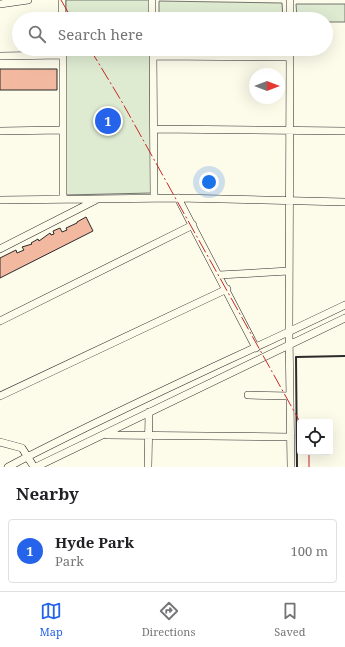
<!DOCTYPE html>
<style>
:root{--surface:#fff;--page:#f2f2f2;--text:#202124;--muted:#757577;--line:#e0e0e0;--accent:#2563eb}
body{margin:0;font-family:"Noto Serif",serif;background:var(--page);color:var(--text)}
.controls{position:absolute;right:12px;bottom:12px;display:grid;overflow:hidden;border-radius:4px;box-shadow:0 4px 16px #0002}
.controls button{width:36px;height:36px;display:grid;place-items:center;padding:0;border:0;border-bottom:1px solid var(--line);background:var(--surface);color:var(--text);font:20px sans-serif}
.compass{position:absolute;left:249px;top:68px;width:36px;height:36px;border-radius:50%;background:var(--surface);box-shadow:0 4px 16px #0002;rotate:90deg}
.you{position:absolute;left:209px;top:182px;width:14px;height:14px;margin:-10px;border:3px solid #fff;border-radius:50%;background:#1a73e8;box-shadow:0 0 0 6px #1a73e833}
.badge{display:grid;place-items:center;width:26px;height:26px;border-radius:50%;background:var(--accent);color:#fff;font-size:13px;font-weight:700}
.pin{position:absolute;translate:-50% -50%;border:2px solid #fff;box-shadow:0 1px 4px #0006}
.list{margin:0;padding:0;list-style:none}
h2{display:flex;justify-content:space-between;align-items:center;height:52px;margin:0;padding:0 16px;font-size:17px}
h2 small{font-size:13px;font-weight:400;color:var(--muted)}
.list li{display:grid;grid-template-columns:26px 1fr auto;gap:12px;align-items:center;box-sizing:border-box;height:64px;margin:0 8px 8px;padding:0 8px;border:1px solid var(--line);border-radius:4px}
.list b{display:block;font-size:15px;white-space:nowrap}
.list p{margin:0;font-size:13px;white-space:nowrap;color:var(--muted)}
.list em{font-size:13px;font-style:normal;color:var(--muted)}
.icon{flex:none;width:22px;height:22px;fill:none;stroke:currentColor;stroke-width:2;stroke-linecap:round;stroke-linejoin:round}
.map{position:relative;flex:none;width:345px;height:467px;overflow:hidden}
.search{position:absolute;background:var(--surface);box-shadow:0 4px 16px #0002;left:12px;right:12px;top:12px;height:44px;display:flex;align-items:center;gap:10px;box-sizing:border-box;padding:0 14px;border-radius:22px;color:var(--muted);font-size:15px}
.sheet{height:124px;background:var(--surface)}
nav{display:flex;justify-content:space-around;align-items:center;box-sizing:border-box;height:56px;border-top:1px solid var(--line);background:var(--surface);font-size:11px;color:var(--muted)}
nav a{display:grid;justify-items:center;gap:2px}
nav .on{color:var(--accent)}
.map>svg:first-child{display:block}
.green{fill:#deebd1;stroke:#74746e}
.building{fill:#f2b8a0;stroke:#2b2b2b}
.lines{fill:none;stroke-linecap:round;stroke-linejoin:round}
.street-casing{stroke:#2b2b2b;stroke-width:8}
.street{stroke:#fdfbea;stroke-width:7}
.wall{stroke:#2b2b2b;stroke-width:2}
.power{stroke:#c62828;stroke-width:1;stroke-dasharray:14 3 2 3;stroke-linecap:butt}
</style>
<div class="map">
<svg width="345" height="467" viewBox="0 0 345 467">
<rect width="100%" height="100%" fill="#fdfbea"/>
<path class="green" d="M 66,0 L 149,0 L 149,19 L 66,19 Z
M 159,1 L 282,3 L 283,19 L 159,19 Z
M 296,4 L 345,4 L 345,22 L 326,22 L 326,19 L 297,19 Z
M 66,49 L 150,49 L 151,193 L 66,195 Z"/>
<path class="building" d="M 0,69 L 57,69 L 57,90 L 0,90 Z
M 86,217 L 93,231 L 0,278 L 0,258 L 16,250 L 17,253 L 24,250 L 22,247 L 32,244 L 31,243 L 38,239 L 39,241 L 50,233 L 51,235 L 54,234 L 53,231 L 60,228 L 62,232 L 67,230 L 66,228 L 77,223 L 77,222 Z"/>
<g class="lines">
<defs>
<path id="street" d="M 62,0 L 62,19
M 152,0 L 152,19
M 290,0 L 290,19
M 0,4 L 28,0
M 153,49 L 154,198
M 290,49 L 289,332 L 291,467
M 0,56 L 63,55
M 153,56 L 290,57
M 154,129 L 345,131
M 0,131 L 63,130
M 178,198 L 256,348
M 63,199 L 63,49
M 0,200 L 178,198 L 345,202
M 0,249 L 96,200
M 219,275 L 289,271
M 0,321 L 193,225
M 248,395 L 290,396
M 0,396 L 227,289
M 107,435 L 291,437
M 0,442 L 22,448 L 34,467
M 8,467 C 118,409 233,359 345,305
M 36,467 L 345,318
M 148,467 L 149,412"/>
</defs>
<use href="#street" class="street-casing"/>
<use href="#street" class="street"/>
<path class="wall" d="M 297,467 L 296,357 L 345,356"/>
<path class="power" d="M 61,0 L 72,19
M 90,49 L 122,102 L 300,422
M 309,467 L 309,452"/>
</g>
</svg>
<div class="controls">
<button><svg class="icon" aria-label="locate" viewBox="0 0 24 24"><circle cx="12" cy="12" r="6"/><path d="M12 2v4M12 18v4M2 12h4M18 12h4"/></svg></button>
</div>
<svg class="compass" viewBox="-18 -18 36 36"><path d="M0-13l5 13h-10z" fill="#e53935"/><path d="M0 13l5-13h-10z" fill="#757577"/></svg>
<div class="you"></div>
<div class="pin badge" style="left:108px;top:121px">1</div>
<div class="search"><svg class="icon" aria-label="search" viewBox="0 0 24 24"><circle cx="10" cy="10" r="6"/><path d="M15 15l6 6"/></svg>Search here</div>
</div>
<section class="sheet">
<h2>Nearby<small></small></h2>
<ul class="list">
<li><span class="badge">1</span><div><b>Hyde Park</b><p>Park</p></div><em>100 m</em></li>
</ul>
</section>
<nav>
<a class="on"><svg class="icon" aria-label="map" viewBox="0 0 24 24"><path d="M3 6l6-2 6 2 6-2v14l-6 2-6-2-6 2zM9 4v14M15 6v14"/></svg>Map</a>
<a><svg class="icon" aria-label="directions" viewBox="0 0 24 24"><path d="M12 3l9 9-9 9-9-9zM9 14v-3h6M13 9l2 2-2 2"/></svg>Directions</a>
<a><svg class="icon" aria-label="saved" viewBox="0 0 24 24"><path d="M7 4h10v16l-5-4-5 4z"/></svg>Saved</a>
</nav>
